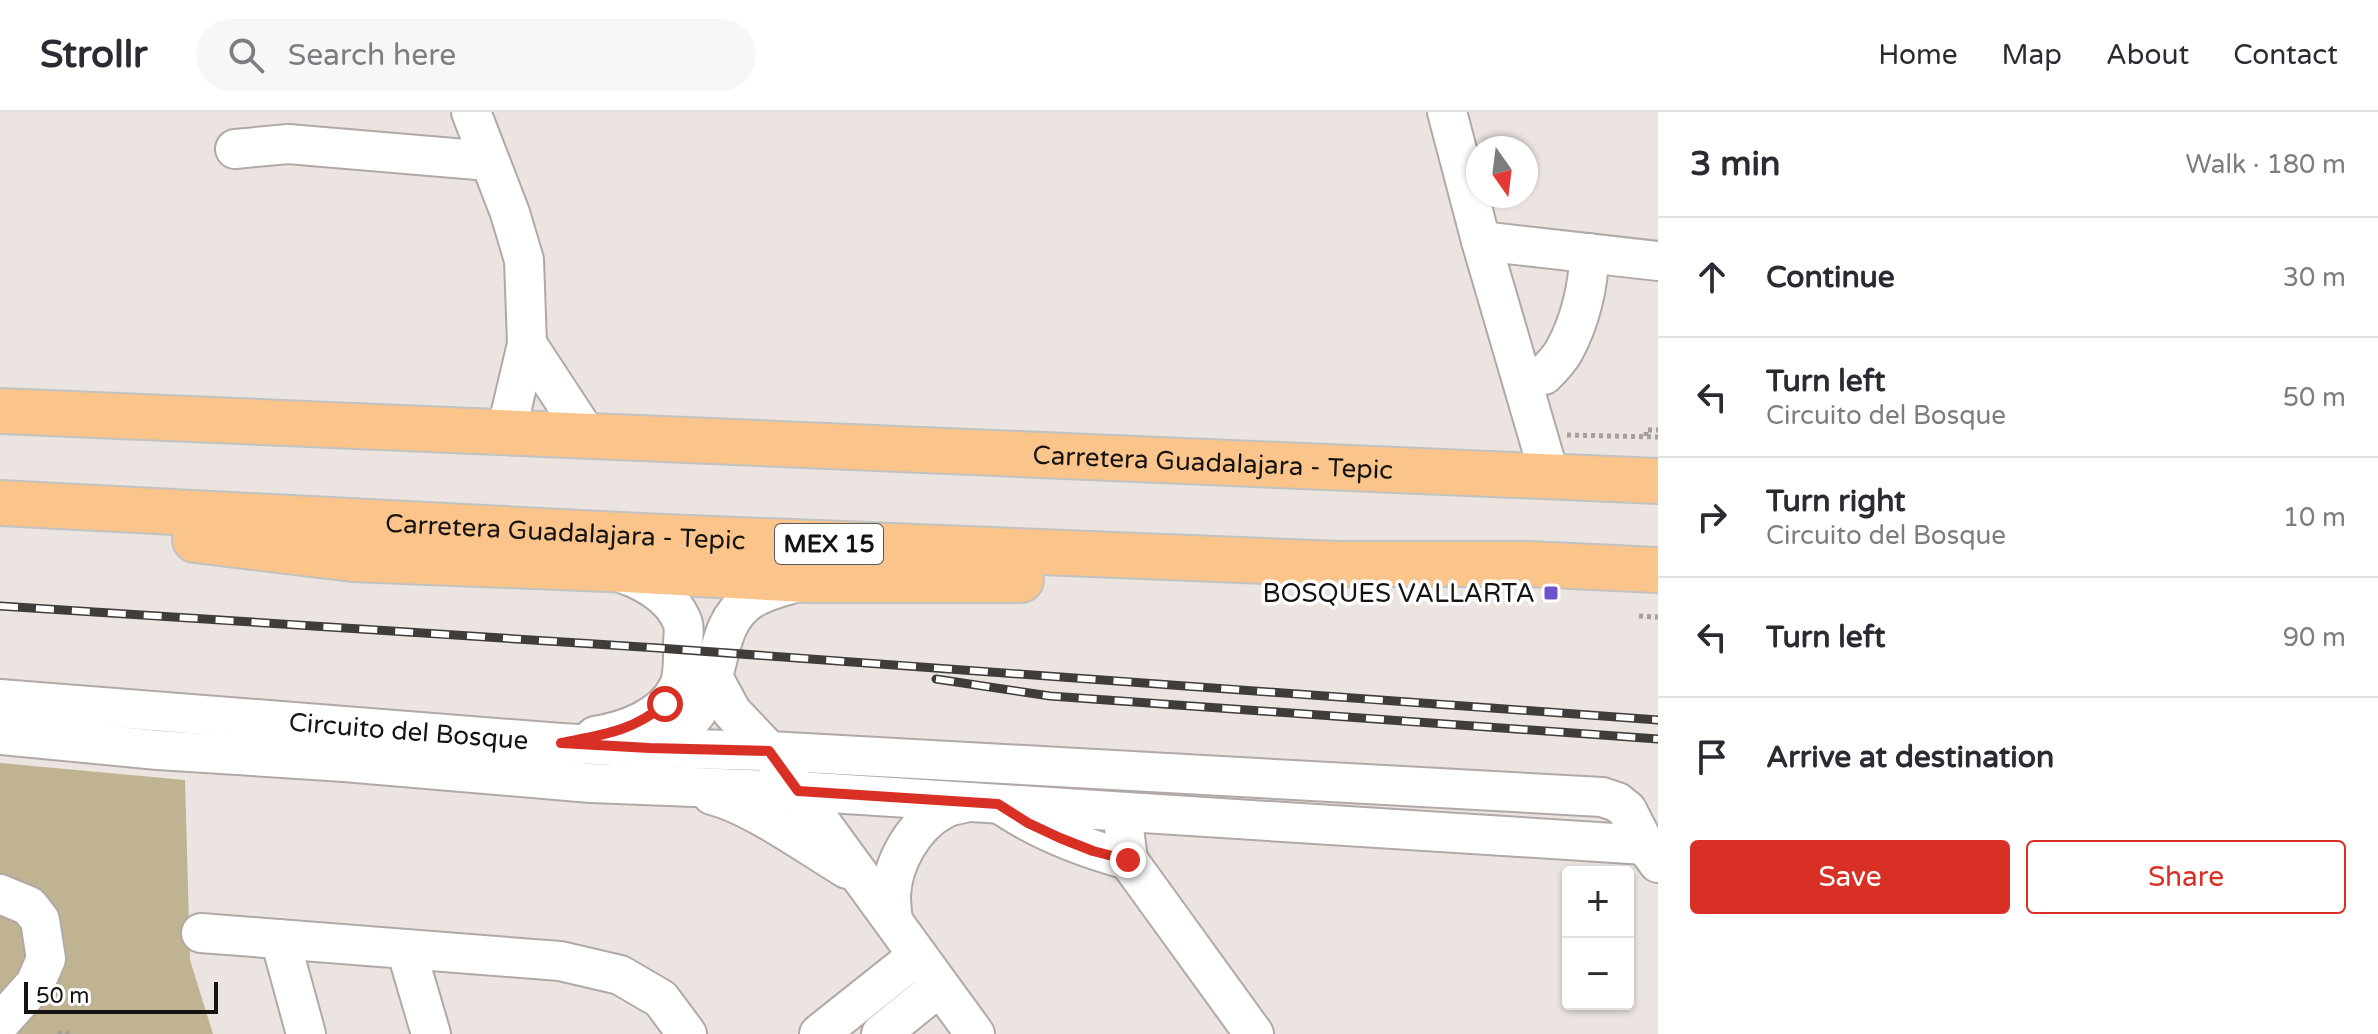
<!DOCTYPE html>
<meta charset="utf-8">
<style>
:root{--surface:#fff;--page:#f7f7f7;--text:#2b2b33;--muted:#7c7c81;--line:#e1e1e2;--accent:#d93025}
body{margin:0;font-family:"Varela Round",sans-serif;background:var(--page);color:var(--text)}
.controls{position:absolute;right:24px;bottom:24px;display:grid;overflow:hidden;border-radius:8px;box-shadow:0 2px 6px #0004}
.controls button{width:72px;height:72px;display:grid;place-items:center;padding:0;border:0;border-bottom:2px solid var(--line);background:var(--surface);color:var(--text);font:40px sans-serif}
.compass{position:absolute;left:1466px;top:24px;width:72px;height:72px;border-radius:50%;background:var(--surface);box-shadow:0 2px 6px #0004;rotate:166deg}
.scale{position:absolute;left:24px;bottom:20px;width:194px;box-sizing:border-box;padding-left:8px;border:4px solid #161412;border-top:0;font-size:22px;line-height:28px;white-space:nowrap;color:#161412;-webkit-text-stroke:6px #fff;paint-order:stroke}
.stop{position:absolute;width:24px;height:24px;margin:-18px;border:6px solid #d93025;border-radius:50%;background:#fff}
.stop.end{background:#d93025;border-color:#fff;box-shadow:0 2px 8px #0008}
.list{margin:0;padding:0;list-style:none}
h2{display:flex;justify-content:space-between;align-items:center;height:104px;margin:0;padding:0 32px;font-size:34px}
h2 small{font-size:26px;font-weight:400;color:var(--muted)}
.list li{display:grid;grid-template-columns:52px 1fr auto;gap:24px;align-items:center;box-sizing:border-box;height:120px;padding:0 32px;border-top:2px solid var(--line)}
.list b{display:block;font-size:30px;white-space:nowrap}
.list p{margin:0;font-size:26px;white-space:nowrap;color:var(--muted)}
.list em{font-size:26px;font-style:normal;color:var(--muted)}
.actions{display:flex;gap:16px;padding:24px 32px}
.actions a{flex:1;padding:18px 0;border:2px solid var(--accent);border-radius:8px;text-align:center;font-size:28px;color:var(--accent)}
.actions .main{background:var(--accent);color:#fff}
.icon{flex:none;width:44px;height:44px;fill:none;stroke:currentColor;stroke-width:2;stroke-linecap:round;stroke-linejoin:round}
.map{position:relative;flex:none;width:1658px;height:922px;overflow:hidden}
header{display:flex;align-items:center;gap:48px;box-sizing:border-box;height:112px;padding:0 40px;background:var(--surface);border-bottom:2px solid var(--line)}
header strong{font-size:38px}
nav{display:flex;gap:44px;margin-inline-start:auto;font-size:28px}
.search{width:560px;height:72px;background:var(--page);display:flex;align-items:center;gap:20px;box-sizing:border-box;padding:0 28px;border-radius:44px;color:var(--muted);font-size:30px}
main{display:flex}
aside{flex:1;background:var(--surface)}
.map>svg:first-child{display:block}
.green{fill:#bfb391}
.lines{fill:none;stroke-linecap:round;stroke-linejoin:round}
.minor-casing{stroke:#b0a9a6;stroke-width:42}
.highway-casing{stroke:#c2c2c1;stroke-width:48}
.path{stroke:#a5a09c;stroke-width:5;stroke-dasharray:4 4;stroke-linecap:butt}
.minor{stroke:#fff;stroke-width:38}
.highway{stroke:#fac48a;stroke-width:44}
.rail-casing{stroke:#3f3c3a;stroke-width:9}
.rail{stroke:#fff;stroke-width:6;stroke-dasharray:18;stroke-linecap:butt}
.route{stroke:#d93025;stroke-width:10}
.poi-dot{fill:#6c52cb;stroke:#fff;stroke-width:3}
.labels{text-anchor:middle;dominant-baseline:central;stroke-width:7;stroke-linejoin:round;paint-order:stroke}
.shield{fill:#fff;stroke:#5c5a59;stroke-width:2}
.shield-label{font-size:24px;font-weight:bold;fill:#161412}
.street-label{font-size:26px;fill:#161412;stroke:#fff}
.poi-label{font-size:26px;fill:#161412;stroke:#fff;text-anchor:end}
</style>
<header>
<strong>Strollr</strong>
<div class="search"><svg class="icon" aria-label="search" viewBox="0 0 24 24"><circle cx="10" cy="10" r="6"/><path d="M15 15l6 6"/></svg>Search here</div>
<nav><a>Home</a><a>Map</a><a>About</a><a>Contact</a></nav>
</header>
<main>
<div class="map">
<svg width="1658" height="922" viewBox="0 0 1658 922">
<rect width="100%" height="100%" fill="#ebe4e0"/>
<path class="green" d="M 0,651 L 185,668 L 190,848 L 213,922 L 0,922 Z"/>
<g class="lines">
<defs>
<g id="minor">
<path d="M 471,0 L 510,101 L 524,148 L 527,232 L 506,321"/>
<path d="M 1447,0 L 1481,129 L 1550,365"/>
<path d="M 235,37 L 288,32 L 489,49"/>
<path d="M 1481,129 L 1658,149"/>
<path d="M 527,232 L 588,325"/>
<path d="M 1544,263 C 1551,256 1559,248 1564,239 C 1580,210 1589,173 1589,141"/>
<path d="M 713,565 L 732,600 L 769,639 L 975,922"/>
<path id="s1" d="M 0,587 L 561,631 L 649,636 L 769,639 L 1602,685 L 1617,690 L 1627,698 L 1645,733 L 1658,751"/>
<path d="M 0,623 L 158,638 L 344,650 L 591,671 L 798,679 L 1645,733"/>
<path d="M 595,624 C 625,619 663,606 678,576 C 684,564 683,547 683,533 C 683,526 685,515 682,509 C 671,482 640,466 614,459"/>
<path d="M 646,638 C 670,627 693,612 705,587 C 721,554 717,510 750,488 C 765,478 785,474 802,469"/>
<path d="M 712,683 C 754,694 809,734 847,757"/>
<path d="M 1006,696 C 1044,721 1084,736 1128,748"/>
<path d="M 1122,700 L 1128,748 L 1254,922"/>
<path d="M 0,782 L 29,794 L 40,808 L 46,847 L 35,872 L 0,911"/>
<path d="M 893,809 C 892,801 891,793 891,784 C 892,751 914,712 944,697 C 951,693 961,692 969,690"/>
<path d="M 201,821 L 560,849 L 620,863 L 661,887 L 687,922"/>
<path d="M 280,827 L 306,922"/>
<path d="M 406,837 L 431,922"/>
<path d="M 819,922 L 917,844"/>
<path d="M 881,922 L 939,875"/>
</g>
<g id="highway">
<path id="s2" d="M 0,299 L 1658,369"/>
<path id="s3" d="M 0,391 L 640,424 L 1340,452 L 1529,452 L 1658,458"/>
<path d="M 195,428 L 353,447 L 608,457 L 805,468 L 1021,468"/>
</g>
</defs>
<use href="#minor" class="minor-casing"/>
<use href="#highway" class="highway-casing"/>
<path class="path" d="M 1567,323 L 1658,325
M 1646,324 L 1646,318 L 1658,318
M 1639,504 L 1658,505
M 58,922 L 64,920 L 70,922"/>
<use href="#minor" class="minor"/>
<use href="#highway" class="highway"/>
<defs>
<path id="rail" d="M 0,494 L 658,536 L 1658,608
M 936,567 L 1050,584 L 1658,627"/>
</defs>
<use href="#rail" class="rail-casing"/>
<use href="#rail" class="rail"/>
</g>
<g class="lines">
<path class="route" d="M 665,592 C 632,620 601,623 561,631 L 649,636 L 769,639 L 798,679 L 998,692 L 1028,711 L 1060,726 L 1093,739 L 1128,748"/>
</g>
<rect class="poi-dot" x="1543" y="473" width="16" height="16" rx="4"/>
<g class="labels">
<rect class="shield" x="775" y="412" width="108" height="40" rx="6"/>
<g class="shield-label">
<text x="829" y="432">MEX 15</text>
</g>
<g class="street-label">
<text stroke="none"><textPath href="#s2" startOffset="1214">Carretera Guadalajara - Tepic</textPath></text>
<text stroke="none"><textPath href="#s3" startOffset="566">Carretera Guadalajara - Tepic</textPath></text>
<text stroke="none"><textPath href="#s1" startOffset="410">Circuito del Bosque</textPath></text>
</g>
<g class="poi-label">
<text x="1535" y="481">BOSQUES VALLARTA</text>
</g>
</g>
</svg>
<div class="controls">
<button>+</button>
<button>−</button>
</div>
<svg class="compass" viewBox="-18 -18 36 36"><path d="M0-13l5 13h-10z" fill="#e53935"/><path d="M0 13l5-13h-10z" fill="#7c7c81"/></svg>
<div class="scale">50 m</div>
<div class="stop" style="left:665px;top:592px"></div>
<div class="stop end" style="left:1128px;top:748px"></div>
</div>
<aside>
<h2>3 min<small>Walk · 180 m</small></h2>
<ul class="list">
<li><svg class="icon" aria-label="ahead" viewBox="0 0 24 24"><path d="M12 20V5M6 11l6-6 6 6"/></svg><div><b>Continue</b></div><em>30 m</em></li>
<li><svg class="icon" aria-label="left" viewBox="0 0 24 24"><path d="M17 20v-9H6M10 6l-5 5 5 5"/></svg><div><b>Turn left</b><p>Circuito del Bosque</p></div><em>50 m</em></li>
<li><svg class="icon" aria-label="right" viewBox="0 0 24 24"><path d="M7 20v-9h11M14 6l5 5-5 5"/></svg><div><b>Turn right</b><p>Circuito del Bosque</p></div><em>10 m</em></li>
<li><svg class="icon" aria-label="left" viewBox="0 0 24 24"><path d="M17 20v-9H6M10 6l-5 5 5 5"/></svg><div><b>Turn left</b></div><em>90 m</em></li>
<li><svg class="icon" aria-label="arrive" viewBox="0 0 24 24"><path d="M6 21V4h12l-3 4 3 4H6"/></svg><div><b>Arrive at destination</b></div></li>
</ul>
<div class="actions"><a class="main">Save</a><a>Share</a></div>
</aside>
</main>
